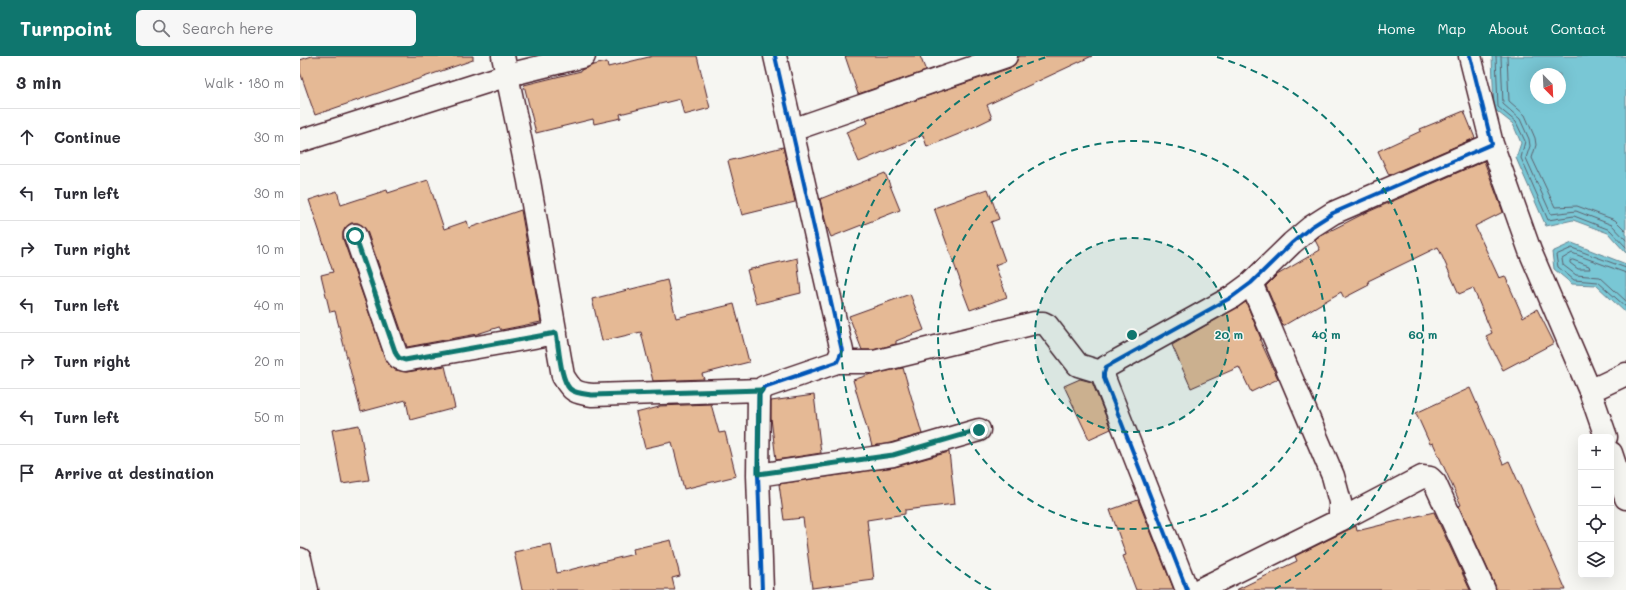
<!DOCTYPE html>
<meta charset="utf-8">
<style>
:root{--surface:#fff;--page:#f7f7f7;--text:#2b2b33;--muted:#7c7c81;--line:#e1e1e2;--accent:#0f766e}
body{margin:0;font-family:Mali,sans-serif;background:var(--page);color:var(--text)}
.controls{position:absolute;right:12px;bottom:12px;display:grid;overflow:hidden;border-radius:6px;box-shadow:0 4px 16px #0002}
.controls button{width:36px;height:36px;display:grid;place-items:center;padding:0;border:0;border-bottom:1px solid var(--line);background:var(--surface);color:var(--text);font:20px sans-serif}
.compass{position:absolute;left:1230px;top:12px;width:36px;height:36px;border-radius:50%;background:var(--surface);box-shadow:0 4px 16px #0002;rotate:156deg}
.stop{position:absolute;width:12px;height:12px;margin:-9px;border:3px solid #0f766e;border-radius:50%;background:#fff}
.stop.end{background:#0f766e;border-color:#fff;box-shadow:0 1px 4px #0008}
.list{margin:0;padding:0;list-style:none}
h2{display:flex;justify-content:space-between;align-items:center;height:52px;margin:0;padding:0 16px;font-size:17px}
h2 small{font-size:13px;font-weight:400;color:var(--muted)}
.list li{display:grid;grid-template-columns:26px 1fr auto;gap:12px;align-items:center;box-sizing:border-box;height:56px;padding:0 16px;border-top:1px solid var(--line)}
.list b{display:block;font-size:15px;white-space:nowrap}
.list em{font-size:13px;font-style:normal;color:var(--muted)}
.icon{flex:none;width:22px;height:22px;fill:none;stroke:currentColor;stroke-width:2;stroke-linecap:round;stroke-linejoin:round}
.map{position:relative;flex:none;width:1326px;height:534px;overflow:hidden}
header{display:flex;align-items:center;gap:24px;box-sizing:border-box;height:56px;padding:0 20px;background:var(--accent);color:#fff}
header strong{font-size:19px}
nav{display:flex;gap:22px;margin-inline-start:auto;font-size:14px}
.search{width:280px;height:36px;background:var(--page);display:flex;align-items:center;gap:10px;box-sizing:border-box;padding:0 14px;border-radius:6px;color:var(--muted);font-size:15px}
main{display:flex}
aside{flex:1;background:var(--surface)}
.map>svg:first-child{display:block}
.water{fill:#79c7d5;stroke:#668491;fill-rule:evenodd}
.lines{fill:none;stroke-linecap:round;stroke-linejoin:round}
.shore{stroke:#5d626f;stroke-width:1}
.building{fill:#e5b995;stroke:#4a1f2b}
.street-casing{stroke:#4a1f2b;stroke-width:25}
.street{stroke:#f6f6f2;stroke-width:22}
.cycleway-casing{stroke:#f6f6f2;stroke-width:6}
.cycleway{stroke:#0057b8;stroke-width:4}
.route{stroke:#0f766e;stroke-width:5}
.ring{fill:none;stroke:#0f766e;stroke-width:2;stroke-dasharray:7 5}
.centre{fill:#0f766e;stroke:#f6f6f2;stroke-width:2}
.ring-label{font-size:12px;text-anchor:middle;font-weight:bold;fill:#0f766e;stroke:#f6f6f2;stroke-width:3;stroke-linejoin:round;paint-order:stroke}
</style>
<header>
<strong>Turnpoint</strong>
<div class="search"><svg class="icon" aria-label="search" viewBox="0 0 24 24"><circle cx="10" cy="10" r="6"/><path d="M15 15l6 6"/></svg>Search here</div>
<nav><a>Home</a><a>Map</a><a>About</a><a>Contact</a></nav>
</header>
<main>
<aside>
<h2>3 min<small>Walk · 180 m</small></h2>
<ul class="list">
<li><svg class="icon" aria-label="ahead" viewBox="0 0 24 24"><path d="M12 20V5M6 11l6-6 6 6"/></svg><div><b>Continue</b></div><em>30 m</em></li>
<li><svg class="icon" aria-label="left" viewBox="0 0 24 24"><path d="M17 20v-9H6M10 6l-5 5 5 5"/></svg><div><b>Turn left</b></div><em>30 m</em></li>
<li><svg class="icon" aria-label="right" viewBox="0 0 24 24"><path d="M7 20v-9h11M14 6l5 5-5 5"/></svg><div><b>Turn right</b></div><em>10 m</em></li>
<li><svg class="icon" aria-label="left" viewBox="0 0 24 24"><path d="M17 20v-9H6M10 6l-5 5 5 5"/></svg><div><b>Turn left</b></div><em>40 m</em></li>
<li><svg class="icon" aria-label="right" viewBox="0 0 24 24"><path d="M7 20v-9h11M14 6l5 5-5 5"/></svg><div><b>Turn right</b></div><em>20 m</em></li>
<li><svg class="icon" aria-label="left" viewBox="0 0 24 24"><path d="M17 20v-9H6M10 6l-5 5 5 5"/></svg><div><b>Turn left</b></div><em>50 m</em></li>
<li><svg class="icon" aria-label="arrive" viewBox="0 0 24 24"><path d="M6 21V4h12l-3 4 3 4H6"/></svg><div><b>Arrive at destination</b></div></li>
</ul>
</aside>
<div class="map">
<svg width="1326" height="534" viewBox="0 0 1326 534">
<rect width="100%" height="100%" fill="#f6f6f2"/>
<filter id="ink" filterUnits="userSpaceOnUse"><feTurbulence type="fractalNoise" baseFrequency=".025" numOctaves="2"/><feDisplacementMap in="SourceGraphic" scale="8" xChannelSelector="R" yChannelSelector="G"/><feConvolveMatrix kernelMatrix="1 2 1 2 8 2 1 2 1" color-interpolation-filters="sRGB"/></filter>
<g filter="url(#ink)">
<path class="water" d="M 1192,0 L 1326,0 L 1326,197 L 1308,177 L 1273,164 L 1246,170 L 1216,102 L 1221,87 L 1213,68 L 1194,53 ZM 1236,18 L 1260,18 L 1260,42 L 1236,42 Z
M 1272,187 L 1326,208 L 1326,257 L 1296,229 L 1272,228 L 1254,213 L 1252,196 Z"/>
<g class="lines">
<path class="shore" d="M 1196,0 L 1198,51 L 1216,66 L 1225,85 L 1221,102 L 1248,164 L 1274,160 L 1310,174 L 1326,191
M 1201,0 L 1203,48 L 1220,63 L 1229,83 L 1230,90 L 1226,102 L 1251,158 L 1276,155 L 1312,169 L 1326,184
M 1207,0 L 1209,45 L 1225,59 L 1235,82 L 1236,89 L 1232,102 L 1255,151 L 1277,150 L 1315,164 L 1326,175
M 1273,204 L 1289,210 L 1290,213 L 1278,213 L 1270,207 L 1270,205 Z
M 1326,212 L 1272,192 L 1256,199 L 1258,211 L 1274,224 L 1298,226 L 1326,251
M 1326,217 L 1272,197 L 1262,203 L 1263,209 L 1276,219 L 1300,221 L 1326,245"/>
</g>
<path class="building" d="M 12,0 L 173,0 L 173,4 L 15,59 L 0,16 L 0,4 Z
M 353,0 L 397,0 L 410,52 L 384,59 L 380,43 L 320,58 L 321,62 L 294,68 L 293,63 L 236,77 L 224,29 L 281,15 L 281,14 L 293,9 L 307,6 L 308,11 Z
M 545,0 L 620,0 L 626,15 L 558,38 Z
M 721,0 L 792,0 L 687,49 L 692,62 L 659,78 L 627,91 L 623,79 L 559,106 L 546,76 L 568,67 L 566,61 L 710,12 L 715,8 L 718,1 Z
M 1164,55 L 1175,82 L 1089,119 L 1078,95 L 1121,75 L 1120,73 Z
M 483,91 L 495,146 L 442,159 L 428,105 Z
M 1184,105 L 1203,156 L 1175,170 L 1199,222 L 1205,220 L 1223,261 L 1237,253 L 1254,287 L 1203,314 L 1186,280 L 1192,277 L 1173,232 L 1159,238 L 1138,191 L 1068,225 L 1069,229 L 1044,242 L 1041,236 L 983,270 L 966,230 L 977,219 L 1020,194 L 1015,184 L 1018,181 L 1061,159 Z
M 585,117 L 600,154 L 531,181 L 527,171 L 520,143 Z
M 128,124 L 144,173 L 167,165 L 169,172 L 221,154 L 241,266 L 201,274 L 199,271 L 177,278 L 107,291 L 67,175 L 63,170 L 58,167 L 51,167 L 46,171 L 43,176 L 43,183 L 86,305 L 95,314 L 107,316 L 145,310 L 155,352 L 110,364 L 106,344 L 61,356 L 35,255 L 30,256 L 21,219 L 33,216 L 9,144 L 37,135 L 41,149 L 87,134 L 88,137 Z
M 688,133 L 699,163 L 691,166 L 705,205 L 695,209 L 707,241 L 670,254 L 660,228 L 661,227 L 634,152 Z
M 497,202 L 501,237 L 456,248 L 447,214 Z
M 367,224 L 376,262 L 434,248 L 449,306 L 402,318 L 404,323 L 353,325 L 341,276 L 302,285 L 292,243 Z
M 610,238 L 624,274 L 596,285 L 596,288 L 573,294 L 562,294 L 549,260 Z
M 946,246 L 961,283 L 960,284 L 978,323 L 951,336 L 939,311 L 891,332 L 872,289 Z
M 603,312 L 622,378 L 590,387 L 572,390 L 553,324 L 571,318 Z
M 780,323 L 792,326 L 811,373 L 789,383 L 764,330 Z
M 1170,332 L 1203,408 L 1209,405 L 1266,534 L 1196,534 L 1195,529 L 1159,450 L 1161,449 L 1133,387 L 1130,388 L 1116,357 Z
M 514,339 L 521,397 L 476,404 L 471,362 L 471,345 Z
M 411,348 L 419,377 L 425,376 L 436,420 L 384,433 L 372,386 L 345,392 L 336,357 L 359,351 L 359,350 Z
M 59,369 L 69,424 L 42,428 L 32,374 Z
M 649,396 L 655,448 L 605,454 L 605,458 L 567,464 L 574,524 L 512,532 L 503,462 L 484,464 L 479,428 L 595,411 Z
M 838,444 L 874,534 L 836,534 L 823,500 L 826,499 L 810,454 Z
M 1134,456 L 1170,534 L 936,534 L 997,505 L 995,500 L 1056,470 L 1057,475 Z
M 371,484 L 380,520 L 372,522 L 375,534 L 222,534 L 214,496 L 251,488 L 257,517 L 334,498 L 333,493 Z"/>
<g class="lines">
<defs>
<path id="street" d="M 203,0 L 229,125 L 263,320 C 272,335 275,337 292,339 L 462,334
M 492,74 L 706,0
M 0,85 L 208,19 L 284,0
M 1192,88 L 1230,195 L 1290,335 L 1306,381
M 55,179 L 96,298 L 99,302 L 105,304 L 256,277
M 537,306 L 574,306 L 735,267 L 743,267 L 747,269 L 778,309 L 804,317
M 1290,335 L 1326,318
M 1311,397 L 1326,442
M 458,419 L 593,399 L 679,374
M 1040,464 L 1122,421 L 1130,422 L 1135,427 L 1184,534
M 0,503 L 7,534
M 462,534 L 458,419 L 459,338 L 464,331 L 537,306 L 542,295 L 475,0
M 887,534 L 804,322 L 804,317 L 806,311 L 932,241 L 951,227 L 992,187 L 1011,171 L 1033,157 L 1192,88 L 1170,0
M 899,534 L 1040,464 L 1040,446 L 1033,420 L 951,227"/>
</defs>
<use href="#street" class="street-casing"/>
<use href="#street" class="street"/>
<defs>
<path id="cycleway" d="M 462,534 L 458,419 L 459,338 L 464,331 L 537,306 L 542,295 L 475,0
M 887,534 L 804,322 L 804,317 L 806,311 L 932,241 L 951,227 L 992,187 L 1011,171 L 1033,157 L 1192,88 L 1170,0"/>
</defs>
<use href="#cycleway" class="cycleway-casing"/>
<use href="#cycleway" class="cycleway"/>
</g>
</g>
<g class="lines" filter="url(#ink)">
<path class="route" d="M 55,180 L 96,298 L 99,302 L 105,304 L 256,277 C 259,291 260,323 270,333 C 276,338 285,338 292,339 L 462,334 L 459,338 L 458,418 L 593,399 L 679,374"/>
</g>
<circle cx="832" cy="279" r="97" fill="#0f766e" fill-opacity=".12"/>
<g class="ring">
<circle cx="832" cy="279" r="97"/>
<circle cx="832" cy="279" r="194"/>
<path d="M691 534A291 291 0 0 1 747 1M917 1A291 291 0 0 1 973 534"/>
</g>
<circle cx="832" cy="279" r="6" class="centre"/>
<g class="ring-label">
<text x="929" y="283">20 m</text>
<text x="1026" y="283">40 m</text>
<text x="1123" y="283">60 m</text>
</g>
</svg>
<div class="controls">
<button>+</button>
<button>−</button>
<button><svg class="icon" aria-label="locate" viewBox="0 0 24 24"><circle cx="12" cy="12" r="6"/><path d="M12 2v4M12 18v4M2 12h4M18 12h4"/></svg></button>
<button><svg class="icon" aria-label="layers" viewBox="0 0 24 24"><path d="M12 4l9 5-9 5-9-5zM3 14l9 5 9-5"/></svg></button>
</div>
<svg class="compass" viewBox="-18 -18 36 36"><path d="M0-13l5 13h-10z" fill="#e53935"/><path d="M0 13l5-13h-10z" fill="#7c7c81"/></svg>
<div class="stop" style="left:55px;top:180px"></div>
<div class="stop end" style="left:679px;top:374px"></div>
</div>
</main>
